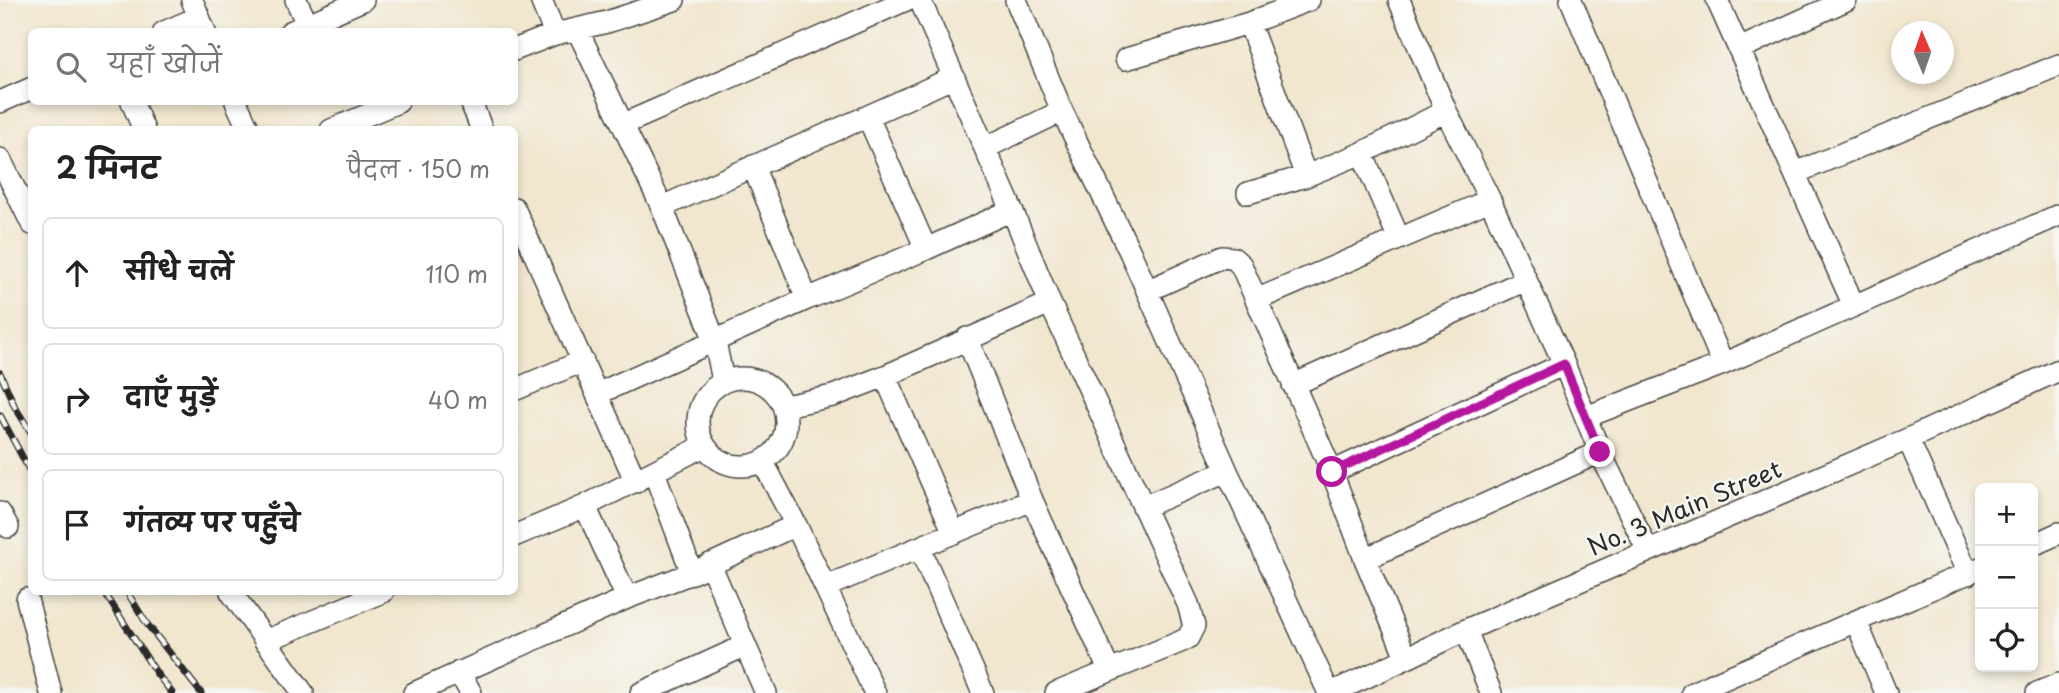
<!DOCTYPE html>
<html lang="hi">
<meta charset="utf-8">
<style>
:root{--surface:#fff;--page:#f6f6f6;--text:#222;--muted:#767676;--line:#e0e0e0}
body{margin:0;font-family:"Playpen Sans","Playpen Sans Deva",sans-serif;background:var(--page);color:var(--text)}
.controls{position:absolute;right:21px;bottom:21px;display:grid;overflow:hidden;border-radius:10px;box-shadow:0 4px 10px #0003}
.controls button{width:63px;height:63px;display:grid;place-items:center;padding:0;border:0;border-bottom:2px solid var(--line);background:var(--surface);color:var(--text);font:35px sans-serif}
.compass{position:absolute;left:1891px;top:21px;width:63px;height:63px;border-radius:50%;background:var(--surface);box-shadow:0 4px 10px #0003;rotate:358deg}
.stop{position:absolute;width:21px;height:21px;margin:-16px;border:5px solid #b5179e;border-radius:50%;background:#fff}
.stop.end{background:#b5179e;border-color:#fff;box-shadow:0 2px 7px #0008}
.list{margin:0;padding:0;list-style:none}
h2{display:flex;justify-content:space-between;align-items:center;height:91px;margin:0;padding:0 28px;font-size:30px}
h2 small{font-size:23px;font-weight:400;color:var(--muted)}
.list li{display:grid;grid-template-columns:46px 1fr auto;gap:21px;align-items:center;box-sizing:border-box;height:112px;margin:0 14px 14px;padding:0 14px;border:2px solid var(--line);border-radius:10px}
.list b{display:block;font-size:26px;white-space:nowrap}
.list em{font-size:23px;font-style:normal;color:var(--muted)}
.icon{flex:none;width:38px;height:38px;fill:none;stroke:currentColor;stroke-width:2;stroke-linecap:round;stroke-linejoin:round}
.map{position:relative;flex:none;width:2059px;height:693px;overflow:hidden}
.search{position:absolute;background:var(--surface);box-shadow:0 4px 10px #0003;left:28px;top:28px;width:490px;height:77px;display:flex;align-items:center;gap:18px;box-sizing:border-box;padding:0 24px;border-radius:10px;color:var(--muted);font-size:26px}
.panel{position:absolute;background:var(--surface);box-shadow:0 4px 10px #0003;left:28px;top:126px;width:490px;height:469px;border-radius:10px}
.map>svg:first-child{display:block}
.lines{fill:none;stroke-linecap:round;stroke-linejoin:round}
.minor-casing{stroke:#494743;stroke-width:24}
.minor{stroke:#fff;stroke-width:21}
.rail-casing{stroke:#2b2b2b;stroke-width:7}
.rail{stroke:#f6f6f2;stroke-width:4.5;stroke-dasharray:13;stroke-linecap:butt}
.route{stroke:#b5179e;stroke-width:9}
.labels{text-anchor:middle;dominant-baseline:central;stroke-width:5;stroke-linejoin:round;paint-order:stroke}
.street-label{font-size:24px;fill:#2b2b2b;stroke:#f6f6f2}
</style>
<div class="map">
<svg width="2059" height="693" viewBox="0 0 2059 693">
<rect width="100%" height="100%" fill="#f6f6f2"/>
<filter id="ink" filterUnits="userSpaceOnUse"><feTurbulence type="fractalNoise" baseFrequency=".0143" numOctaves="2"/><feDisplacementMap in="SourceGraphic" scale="14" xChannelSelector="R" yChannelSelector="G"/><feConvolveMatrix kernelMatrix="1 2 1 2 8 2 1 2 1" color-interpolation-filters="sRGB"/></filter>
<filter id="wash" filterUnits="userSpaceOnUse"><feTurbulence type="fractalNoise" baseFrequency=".00686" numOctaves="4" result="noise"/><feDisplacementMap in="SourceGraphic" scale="28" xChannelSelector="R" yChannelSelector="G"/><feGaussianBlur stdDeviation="1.57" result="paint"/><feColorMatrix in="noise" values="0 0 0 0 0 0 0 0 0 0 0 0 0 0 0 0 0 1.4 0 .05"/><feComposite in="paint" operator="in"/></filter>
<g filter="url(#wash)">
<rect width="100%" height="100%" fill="#f1e6ce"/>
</g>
<g filter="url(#ink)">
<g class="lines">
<defs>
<path id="minor" d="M 192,0 L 205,32
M 296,0 L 307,24
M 541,0 L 555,34
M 920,0 L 1012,210 L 1050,303 L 1188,604 L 1194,626 L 1188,638 L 1180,642 L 1056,693
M 1016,0 L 1062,111 L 1130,252 L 1227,471 L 1329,693
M 1399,0 L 1446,111 L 1490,200 L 1564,364 L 1600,452 L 1648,551
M 1571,0 L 1723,364
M 1717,0 L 1854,306
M 577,29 L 662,207 L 715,341 L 723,381
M 164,32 L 199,17
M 290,32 L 363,0
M 1739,49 L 1846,0
M 514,50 L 555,34 L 607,22 L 674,0
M 1126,59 L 1249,23
M 0,102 L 32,88
M 132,102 L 144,130
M 236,102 L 249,130
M 471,102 L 482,130
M 868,117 L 926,249
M 624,124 L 906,0
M 331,130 L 398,102
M 985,148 L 1062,111
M 1362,153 L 1399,239
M 0,159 L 32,224
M 753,166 L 807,299
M 1795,173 L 2059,65
M 1306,176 L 1249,23 L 1309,0
M 1248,193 L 1306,176 L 1362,153 L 1446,111
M 662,207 C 759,163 858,122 954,77
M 514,208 L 636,482
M 1147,291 L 1222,257 L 1233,258 L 1241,265 L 1332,472 L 1365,559 L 1406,657
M 1256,300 L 1490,200
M 967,338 L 1032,500 L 1109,670
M 885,376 L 954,533
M698 422a44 44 0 1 1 88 0a44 44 0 1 1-88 0Z
M 1293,385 L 1526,280
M 514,390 L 583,361
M 597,394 L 807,299 L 926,249 L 1012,210
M 785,406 L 833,396 L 885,376 L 1050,303
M 1586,417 L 1723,364 L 2059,215
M 1908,439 L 1968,574
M 763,462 L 796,525 L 875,693
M 654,472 L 692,573
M 1332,472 L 1564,364
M 585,506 L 627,598
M 1143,507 L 1227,471
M 0,513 L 8,527
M 514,536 L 585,506 L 704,446
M 2033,545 L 2059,533
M 920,549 L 983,693
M 1365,559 L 1600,452
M 710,564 L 766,693
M 825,587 L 1032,500
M 231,592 L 303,693
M 27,599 L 51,693
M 1856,621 L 1886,693
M 1466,630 L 1491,693
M 265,641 L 383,592
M 459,672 L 471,693
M 414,693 L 627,598 L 692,573 L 796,525
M 641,693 L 744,646
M 1330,693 C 1376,674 1420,651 1466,630 L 1908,439 L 2059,370
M 1692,693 L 1856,621 L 1980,568
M 2037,693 L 2059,684"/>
</defs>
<use href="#minor" class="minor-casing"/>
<use href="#minor" class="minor"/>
<defs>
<path id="rail" d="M 0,373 L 15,407 L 32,434
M 0,415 L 32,475
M 104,592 L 157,674 L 172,693
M 127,592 L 147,624 L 201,693"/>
</defs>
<use href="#rail" class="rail-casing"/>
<use href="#rail" class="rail"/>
</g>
</g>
<g class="lines" filter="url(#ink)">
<path class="route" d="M 1332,472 L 1564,364 L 1600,452"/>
</g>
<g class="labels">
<g class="street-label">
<text transform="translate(1684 507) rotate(-23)">No. 3 Main Street</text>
</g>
</g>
</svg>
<div class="controls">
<button>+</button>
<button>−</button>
<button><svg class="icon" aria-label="locate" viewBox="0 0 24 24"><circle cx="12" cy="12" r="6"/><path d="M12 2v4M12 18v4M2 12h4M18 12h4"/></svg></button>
</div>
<svg class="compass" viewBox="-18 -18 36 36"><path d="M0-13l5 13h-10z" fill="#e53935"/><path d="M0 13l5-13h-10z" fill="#767676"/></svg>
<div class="stop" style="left:1332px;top:472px"></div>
<div class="stop end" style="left:1600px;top:452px"></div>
<div class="search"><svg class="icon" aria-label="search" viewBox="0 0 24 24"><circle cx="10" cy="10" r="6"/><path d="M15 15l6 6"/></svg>यहाँ खोजें</div>
<section class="panel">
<h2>2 मिनट<small>पैदल · 150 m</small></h2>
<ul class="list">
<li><svg class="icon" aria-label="ahead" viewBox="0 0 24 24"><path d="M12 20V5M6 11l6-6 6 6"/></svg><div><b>सीधे चलें</b></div><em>110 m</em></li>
<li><svg class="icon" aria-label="right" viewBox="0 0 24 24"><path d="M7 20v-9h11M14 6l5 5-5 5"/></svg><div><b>दाएँ मुड़ें</b></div><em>40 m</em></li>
<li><svg class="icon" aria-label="arrive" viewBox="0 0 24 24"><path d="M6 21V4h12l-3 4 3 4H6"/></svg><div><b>गंतव्य पर पहुँचे</b></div></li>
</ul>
</section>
</div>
